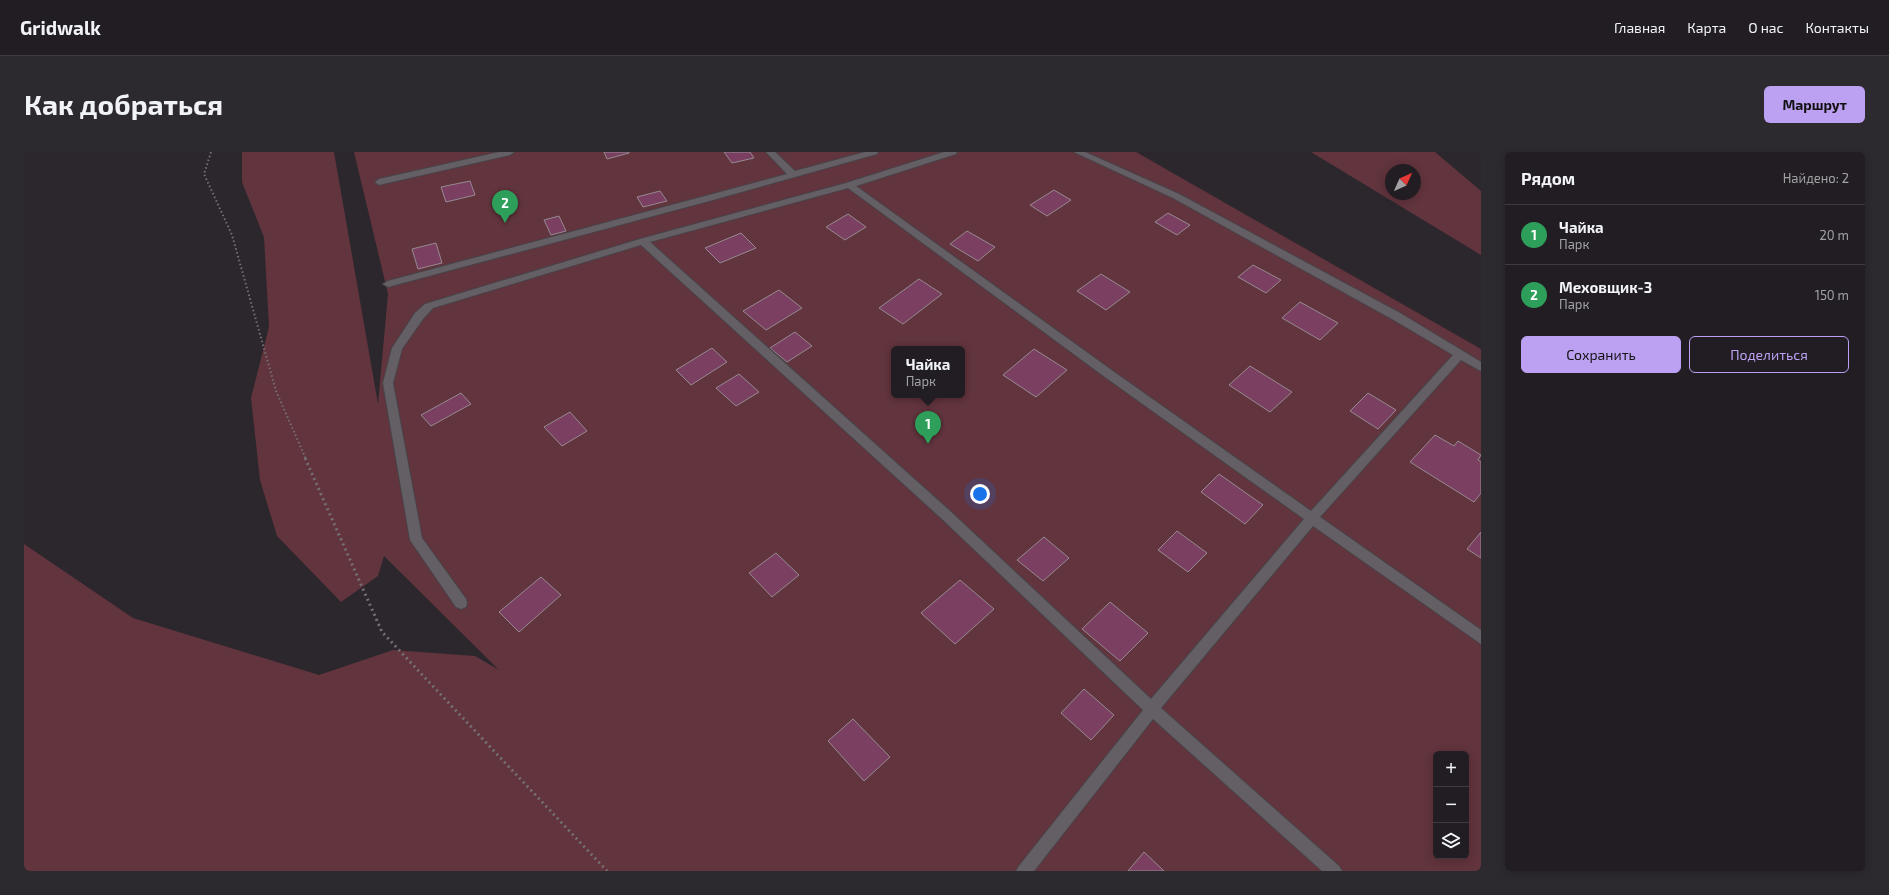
<!DOCTYPE html>
<html lang="ru">
<meta charset="utf-8">
<style>
:root{--surface:#211d22;--page:#2d2a2f;--text:#f1f3f6;--muted:#a2a2a5;--line:#3e3b40;--accent:#bca0f2}
body{margin:0;font-family:"Exo 2",sans-serif;background:var(--page);color:var(--text)}
.controls{position:absolute;right:12px;bottom:12px;display:grid;overflow:hidden;border-radius:6px;box-shadow:0 2px 10px #0003}
.controls button{width:36px;height:36px;display:grid;place-items:center;padding:0;border:0;border-bottom:1px solid var(--line);background:var(--surface);color:var(--text);font:20px sans-serif}
.compass{position:absolute;left:1361px;top:12px;width:36px;height:36px;border-radius:50%;background:var(--surface);box-shadow:0 2px 10px #0003;rotate:45deg}
.you{position:absolute;left:956px;top:342px;width:14px;height:14px;margin:-10px;border:3px solid #fff;border-radius:50%;background:#1a73e8;box-shadow:0 0 0 6px #1a73e833}
.badge{display:grid;place-items:center;width:26px;height:26px;border-radius:50%;background:var(--accent);color:#fff;font-size:13px;font-weight:700}
.pin{position:absolute;translate:-50% -33px;filter:drop-shadow(0 1px 2px #0008)}
.pin::after{content:'';position:absolute;top:21px;width:14px;height:12px;background:inherit;clip-path:polygon(0 0,100% 0,50% 100%)}
.popup{position:absolute;left:867px;top:194px;width:74px;height:52px;box-sizing:border-box;display:grid;place-content:center;border-radius:6px;background:var(--surface);filter:drop-shadow(0 1px 3px #0005);font-size:13px;white-space:nowrap;color:var(--muted)}
.popup b{font-size:15px;color:var(--text)}
.popup::after{content:'';position:absolute;left:50%;top:100%;margin-left:-8px;border:8px solid transparent;border-top-color:var(--surface)}
.list{margin:0;padding:0;list-style:none}
h2{display:flex;justify-content:space-between;align-items:center;height:52px;margin:0;padding:0 16px;font-size:17px}
h2 small{font-size:13px;font-weight:400;color:var(--muted)}
.list li{display:grid;grid-template-columns:26px 1fr auto;gap:12px;align-items:center;box-sizing:border-box;height:60px;padding:0 16px;border-top:1px solid var(--line)}
.list b{display:block;font-size:15px;white-space:nowrap}
.list p{margin:0;font-size:13px;white-space:nowrap;color:var(--muted)}
.list em{font-size:13px;font-style:normal;color:var(--muted)}
.actions{display:flex;gap:8px;padding:12px 16px}
.actions a{flex:1;padding:9px 0;border:1px solid var(--accent);border-radius:6px;text-align:center;font-size:14px;color:var(--accent)}
.actions .main{background:var(--accent);color:#111}
.icon{flex:none;width:22px;height:22px;fill:none;stroke:currentColor;stroke-width:2;stroke-linecap:round;stroke-linejoin:round}
.map{position:relative;flex:none;width:1457px;height:719px;overflow:hidden;border-radius:6px}
header{display:flex;align-items:center;gap:24px;box-sizing:border-box;height:56px;padding:0 20px;background:var(--surface);border-bottom:1px solid var(--line)}
header strong{font-size:19px}
nav{display:flex;gap:22px;margin-inline-start:auto;font-size:14px}
.intro{display:flex;align-items:center;justify-content:space-between;box-sizing:border-box;height:96px;padding:0 24px}
h1{margin:0;font-size:28px}
.button{padding:10px 18px;border-radius:6px;background:var(--accent);color:#111;font-size:14px;font-weight:700}
main{display:flex;gap:24px;padding:0 24px}
aside{flex:1;background:var(--surface);border-radius:6px;box-shadow:0 2px 10px #0003}
.map>svg:first-child{display:block}
.green{fill:#62343d;fill-rule:evenodd}
.building{fill:#7a3f61;stroke:#958b90}
.lines{fill:none;stroke-linecap:round;stroke-linejoin:round}
.lane-casing{stroke:#484348;stroke-width:2}
.path-far1{stroke:#757075;stroke-width:2;stroke-dasharray:1.5 2.5;stroke-linecap:butt}
.path{stroke:#757075;stroke-width:3;stroke-dasharray:2 3.5;stroke-linecap:butt}
.lane{fill:#645e65;fill-rule:evenodd}
</style>
<header>
<strong>Gridwalk</strong>
<nav><a>Главная</a><a>Карта</a><a>О нас</a><a>Контакты</a></nav>
</header>
<div class="intro"><h1>Как добраться</h1><a class="button">Маршрут</a></div>
<main>
<div class="map">
<svg width="1457" height="719" viewBox="0 0 1457 719">
<rect width="100%" height="100%" fill="#2c272d"/>
<path class="green" d="M 218,0 L 310,0 L 354,252 L 364,142 L 330,0 L 1112,0 L 1457,197 L 1457,719 L 0,719 L 0,392 L 109,466 L 295,523 L 369,498 L 451,504 L 475,518 L 360,404 L 354,424 L 317,450 L 253,384 L 236,328 L 227,246 L 245,175 L 240,85 L 218,30 ZM 870,197 L 938,197 L 938,243 L 870,243 ZM 1412,602 L 1442,602 L 1442,704 L 1412,704 Z
M 1287,0 L 1411,0 L 1457,39 L 1457,103 ZM 1367,18 L 1391,18 L 1391,42 L 1367,42 Z"/>
<path class="building" d="M 580,0 L 605,0 L 605,1 L 583,7 Z
M 700,0 L 726,0 L 730,6 L 708,11 Z
M 446,29 L 451,43 L 422,50 L 417,35 Z
M 1030,38 L 1047,48 L 1023,64 L 1006,53 Z
M 636,39 L 643,49 L 619,55 L 613,45 Z
M 1144,61 L 1166,73 L 1153,83 L 1131,70 Z
M 824,62 L 842,75 L 821,88 L 802,75 Z
M 535,64 L 542,79 L 527,83 L 520,68 Z
M 943,79 L 971,95 L 954,109 L 926,92 Z
M 717,81 L 732,96 L 696,111 L 681,96 Z
M 412,91 L 418,111 L 394,117 L 388,97 Z
M 1229,113 L 1257,128 L 1242,141 L 1214,125 Z
M 1077,122 L 1106,140 L 1082,158 L 1053,139 Z
M 895,127 L 918,142 L 879,172 L 855,156 Z
M 755,138 L 778,156 L 742,178 L 719,159 Z
M 1276,150 L 1314,171 L 1296,188 L 1258,166 Z
M 771,180 L 788,194 L 763,210 L 746,196 Z
M 688,196 L 703,210 L 667,233 L 652,218 Z
M 1010,197 L 1043,218 L 1012,245 L 979,223 Z
M 1226,214 L 1268,240 L 1246,260 L 1205,233 Z
M 715,222 L 735,240 L 712,254 L 692,236 Z
M 437,241 L 447,252 L 407,274 L 397,263 Z
M 1344,241 L 1372,258 L 1354,277 L 1326,259 Z
M 546,260 L 563,279 L 538,294 L 520,275 Z
M 1411,283 L 1430,294 L 1434,289 L 1457,303 L 1454,308 L 1457,310 L 1457,341 L 1450,350 L 1386,310 Z
M 1195,322 L 1239,353 L 1221,372 L 1177,340 Z
M 1153,379 L 1183,401 L 1164,420 L 1134,398 Z
M 1457,380 L 1457,406 L 1443,397 Z
M 1020,385 L 1045,406 L 1019,429 L 993,408 Z
M 752,401 L 775,423 L 748,445 L 725,421 Z
M 517,425 L 537,443 L 495,480 L 475,460 Z
M 936,428 L 970,457 L 931,492 L 897,461 Z
M 1086,450 L 1124,481 L 1096,509 L 1058,477 Z
M 1060,537 L 1090,563 L 1067,588 L 1037,561 Z
M 829,567 L 866,605 L 840,629 L 804,589 Z
M 1120,700 L 1140,719 L 1104,719 Z"/>
<g class="lines">
<defs>
<path id="lane" d="M 475,0 L 490,0 L 486,3 L 355,33 L 351,30 L 355,27 Z
M 742,0 L 751,0 L 771,19 L 841,0 L 854,0 L 853,2 L 689,48 L 364,135 L 359,132 L 364,129 L 763,22 Z
M 920,0 L 933,0 L 932,2 L 832,34 L 1093,222 L 1287,359 L 1429,203 L 1368,167 L 1149,46 L 1050,0 L 1061,0 L 1155,42 L 1376,161 L 1457,210 L 1457,219 L 1437,208 L 1296,365 L 1457,478 L 1457,492 L 1289,374 L 1137,556 L 1315,714 L 1318,719 L 1298,719 L 1129,567 L 1010,719 L 992,719 L 995,714 L 1119,558 L 918,367 L 617,93 L 409,156 L 399,167 L 378,197 L 369,231 L 398,386 L 442,447 L 443,451 L 442,455 L 437,457 L 432,455 L 386,388 L 359,231 L 368,196 L 391,161 L 401,152 L 616,87 L 822,31 ZM 824,36 L 1085,228 L 1280,367 L 1127,547 L 926,359 L 626,90 Z"/>
</defs>
<use href="#lane" class="lane-casing"/>
<path class="path-far1" d="M 187,0 L 180,22 L 208,83 L 252,239 L 282,307"/>
<path class="path" d="M 281,306 L 358,480 L 583,719"/>
<use href="#lane" class="lane"/>
</g>
</svg>
<div class="controls">
<button>+</button>
<button>−</button>
<button><svg class="icon" aria-label="layers" viewBox="0 0 24 24"><path d="M12 4l9 5-9 5-9-5zM3 14l9 5 9-5"/></svg></button>
</div>
<svg class="compass" viewBox="-18 -18 36 36"><path d="M0-13l5 13h-10z" fill="#e53935"/><path d="M0 13l5-13h-10z" fill="#a2a2a5"/></svg>
<div class="you"></div>
<div class="pin badge" style="left:904px;top:292px;background:#2e9e5b">1</div>
<div class="popup"><b>Чайка</b>Парк</div>
<div class="pin badge" style="left:481px;top:71px;background:#2e9e5b">2</div>
</div>
<aside>
<h2>Рядом<small>Найдено: 2</small></h2>
<ul class="list">
<li><span class="badge" style="background:#2e9e5b">1</span><div><b>Чайка</b><p>Парк</p></div><em>20 m</em></li>
<li><span class="badge" style="background:#2e9e5b">2</span><div><b>Меховщик-3</b><p>Парк</p></div><em>150 m</em></li>
</ul>
<div class="actions"><a class="main">Сохранить</a><a>Поделиться</a></div>
</aside>
</main>
